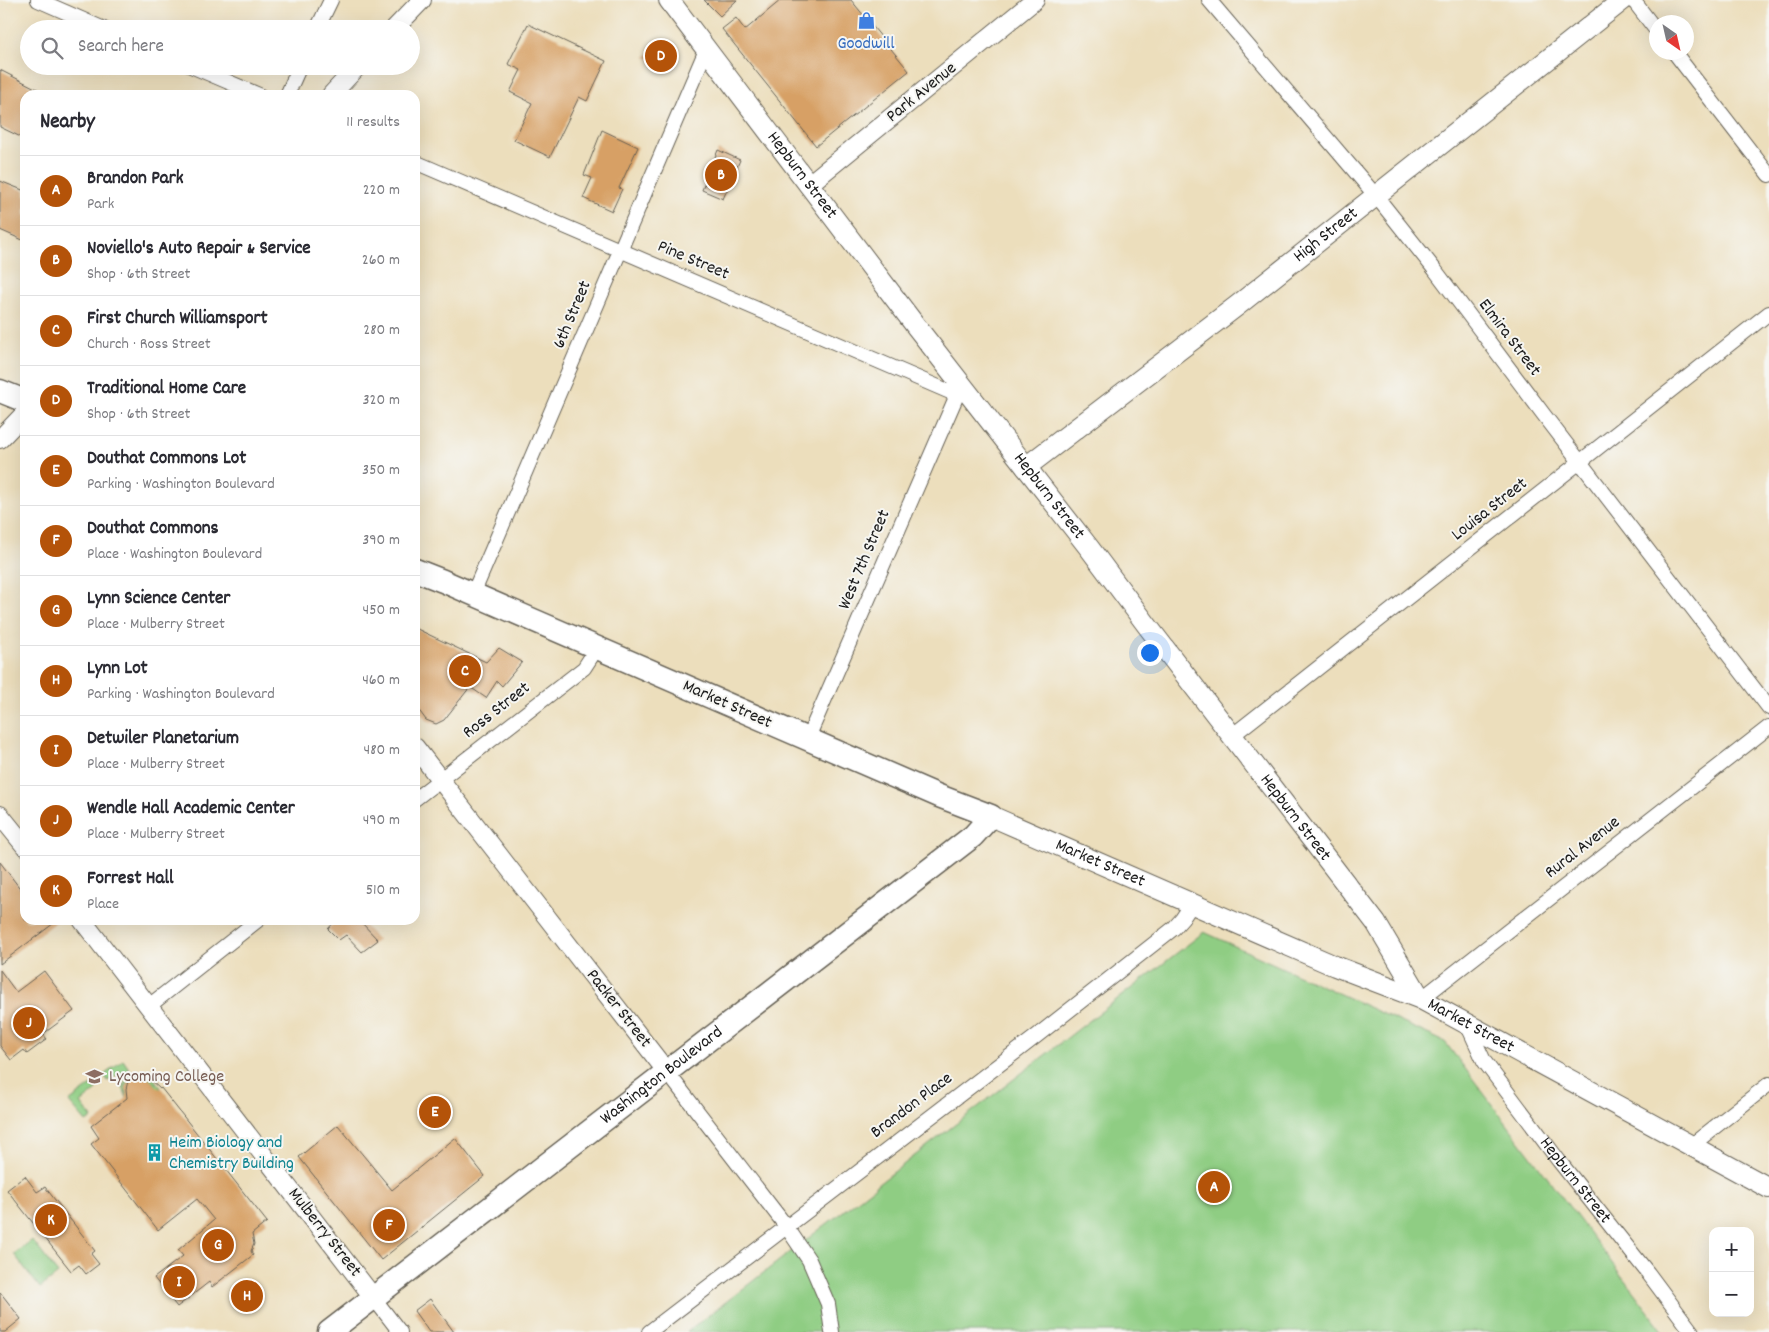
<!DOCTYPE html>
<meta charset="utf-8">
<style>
:root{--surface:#fff;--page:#f7f7f7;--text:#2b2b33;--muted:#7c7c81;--line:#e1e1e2;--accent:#b45309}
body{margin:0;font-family:Dekko,sans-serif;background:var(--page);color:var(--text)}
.controls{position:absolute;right:15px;bottom:15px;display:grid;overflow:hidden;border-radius:10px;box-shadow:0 5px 20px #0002}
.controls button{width:45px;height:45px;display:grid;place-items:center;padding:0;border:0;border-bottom:1px solid var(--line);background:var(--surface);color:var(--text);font:25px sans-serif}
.compass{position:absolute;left:1649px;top:15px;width:45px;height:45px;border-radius:50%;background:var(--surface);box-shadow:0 5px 20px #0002;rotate:146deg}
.you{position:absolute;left:1149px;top:652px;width:18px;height:18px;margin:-12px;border:4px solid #fff;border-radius:50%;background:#1a73e8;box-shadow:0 0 0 8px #1a73e833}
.badge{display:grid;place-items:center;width:32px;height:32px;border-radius:50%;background:var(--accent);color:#fff;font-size:16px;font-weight:700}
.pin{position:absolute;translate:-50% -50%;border:2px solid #fff;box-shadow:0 1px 5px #0006}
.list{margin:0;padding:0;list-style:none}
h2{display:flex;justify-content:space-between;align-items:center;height:65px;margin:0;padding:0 20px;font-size:21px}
h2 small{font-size:16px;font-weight:400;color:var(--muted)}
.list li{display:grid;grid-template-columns:32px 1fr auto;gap:15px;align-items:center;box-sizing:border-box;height:70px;padding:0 20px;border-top:1px solid var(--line)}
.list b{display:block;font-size:19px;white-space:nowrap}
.list p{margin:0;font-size:16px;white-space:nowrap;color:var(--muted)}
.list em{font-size:16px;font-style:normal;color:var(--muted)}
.icon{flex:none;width:28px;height:28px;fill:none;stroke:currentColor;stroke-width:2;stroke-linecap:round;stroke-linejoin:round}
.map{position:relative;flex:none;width:1769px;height:1332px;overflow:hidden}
.search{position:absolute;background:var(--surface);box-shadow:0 5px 20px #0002;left:20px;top:20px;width:400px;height:55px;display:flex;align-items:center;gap:12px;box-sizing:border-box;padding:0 18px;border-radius:28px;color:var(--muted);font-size:19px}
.panel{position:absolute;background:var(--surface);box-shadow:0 5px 20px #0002;left:20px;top:90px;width:400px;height:835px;border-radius:15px}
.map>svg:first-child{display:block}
.green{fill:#8fcd83;stroke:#567450}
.building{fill:#d7a065}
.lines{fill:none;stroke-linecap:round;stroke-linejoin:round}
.minor-casing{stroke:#656054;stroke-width:16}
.tertiary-casing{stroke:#656054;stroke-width:20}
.secondary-casing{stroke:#656054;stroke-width:22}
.primary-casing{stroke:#656054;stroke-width:25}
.minor{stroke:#fff;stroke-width:14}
.tertiary{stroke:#fff;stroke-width:18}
.secondary{stroke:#fff;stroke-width:20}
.primary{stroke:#fff;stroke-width:22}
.labels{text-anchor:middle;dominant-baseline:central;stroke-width:4;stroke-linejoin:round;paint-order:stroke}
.shop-label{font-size:18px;fill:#366cbe;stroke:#f6f6f2}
.street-label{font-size:18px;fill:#1c1c1c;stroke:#f6f6f2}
.education-label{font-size:18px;fill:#785e54;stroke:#f6f6f2;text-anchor:start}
.culture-label{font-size:18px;fill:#0d838f;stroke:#f6f6f2;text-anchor:start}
</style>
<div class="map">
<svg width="1769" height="1332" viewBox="0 0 1769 1332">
<rect width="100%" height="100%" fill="#f6f6f2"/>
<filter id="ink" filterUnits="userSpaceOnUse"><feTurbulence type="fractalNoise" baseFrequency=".02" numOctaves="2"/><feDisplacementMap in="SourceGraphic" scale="10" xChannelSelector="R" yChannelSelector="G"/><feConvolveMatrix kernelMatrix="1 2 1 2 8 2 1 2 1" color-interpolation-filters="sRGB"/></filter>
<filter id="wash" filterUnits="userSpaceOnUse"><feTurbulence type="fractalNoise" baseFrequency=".0096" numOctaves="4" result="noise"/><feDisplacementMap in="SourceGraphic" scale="20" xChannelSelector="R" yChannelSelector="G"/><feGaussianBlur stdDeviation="1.12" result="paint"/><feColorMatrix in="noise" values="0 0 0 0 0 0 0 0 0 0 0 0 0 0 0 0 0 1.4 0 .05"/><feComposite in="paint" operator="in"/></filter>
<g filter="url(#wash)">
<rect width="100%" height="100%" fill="#ecdebc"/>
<path class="green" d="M 1204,932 L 1445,1042 L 1664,1332 L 687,1332 Z
M 123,1060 L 132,1073 C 147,1069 153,1077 161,1088 L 159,1090 C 152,1081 147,1073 134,1076 L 126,1084 L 126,1092 L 129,1097 L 127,1098 L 123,1088 L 126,1078 L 122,1072 L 108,1081 L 104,1075 Z
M 93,1084 L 97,1090 L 81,1103 L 92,1118 L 86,1122 L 69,1102 Z
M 32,1240 L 58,1274 L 40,1288 L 14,1254 Z"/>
<g id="blocks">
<path class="building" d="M 704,0 L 737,0 L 720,16 Z
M 781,0 L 851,0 L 909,71 L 816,146 L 722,29 L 736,18 L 745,30 Z
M 528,24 L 606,61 L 587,101 L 579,97 L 550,157 L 514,140 L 532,103 L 510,92 L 521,70 L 508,64 Z
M 666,42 L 676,55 L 670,68 L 645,57 Z
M 0,70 L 49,95 L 25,95 L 25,139 L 0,127 Z
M 602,130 L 638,147 L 619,188 L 622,189 L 612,211 L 583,198 L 592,178 L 584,175 Z
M 718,150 L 740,160 L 723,199 L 702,190 Z
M 0,181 L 25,191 L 25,241 L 0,230 Z
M 415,628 L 486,662 L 499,648 L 522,662 L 502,686 L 497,681 L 486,698 L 470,687 L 444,720 L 436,724 L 426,720 L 415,705 Z
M 0,862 L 25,895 L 25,920 L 58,920 L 0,964 Z
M 336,920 L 359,920 L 378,940 L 362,952 L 346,935 L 339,940 L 328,929 Z
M 0,970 L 16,992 L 44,971 L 74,1011 L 43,1034 L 47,1039 L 27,1054 L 24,1050 L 11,1060 L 0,1046 Z
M 140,1075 L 147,1077 L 160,1089 L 161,1088 L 267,1222 L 252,1234 L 254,1244 L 251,1251 L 253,1255 L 212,1287 L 209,1282 L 177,1307 L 154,1278 L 183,1256 L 178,1250 L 214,1220 L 197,1199 L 158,1230 L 91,1144 L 99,1138 L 91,1126 L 127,1098 L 126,1089 L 128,1081 L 131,1077 Z
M 338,1125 L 392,1190 L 455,1138 L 485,1176 L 381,1260 L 299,1157 Z
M 25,1176 L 37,1192 L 45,1187 L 95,1251 L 91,1254 L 99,1264 L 86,1274 L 79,1265 L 71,1271 L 7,1190 Z
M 0,1292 L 21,1319 L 5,1332 L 0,1332 Z
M 430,1299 L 454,1332 L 429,1332 L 414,1311 Z"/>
</g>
</g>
<g filter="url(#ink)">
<use href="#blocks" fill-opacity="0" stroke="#656054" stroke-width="1"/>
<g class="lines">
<defs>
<g id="minor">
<path d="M 38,0 L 104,29"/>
<path d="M 1209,0 L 1376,196 L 1435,270 L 1544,415 L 1769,708"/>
<path d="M 1633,0 L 1656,30"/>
<path d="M 317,29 L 331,0"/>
<path d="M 1674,52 L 1769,175"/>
<path d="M 191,66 L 259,95"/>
<path d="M 287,95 L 300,66"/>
<path d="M 415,162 L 957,395"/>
<path d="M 473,594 L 706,50"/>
<path d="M 1233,735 L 1769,313"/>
<path d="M 807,740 L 957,395 L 963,389"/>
<path d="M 415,799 L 584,668 L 597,648"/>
<path d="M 1421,999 L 1769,727"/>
<path d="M 149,1006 L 258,920"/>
<path id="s1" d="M 1467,1024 L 1484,1061 L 1559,1161 L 1648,1273 L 1692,1332"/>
<path d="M 667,1072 L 786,1226 L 809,1260 L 828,1304 L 832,1332"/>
<path d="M 1692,1145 L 1769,1084"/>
<path d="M 373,1297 L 400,1332"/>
<path d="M 649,1332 L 1034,1038 L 1174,928 L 1182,919 L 1192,904"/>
</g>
<path id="tertiary" d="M 394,29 L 422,0
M 331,95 L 358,66
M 808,185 L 1035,0
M 0,439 L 25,413
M 415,747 L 667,1072
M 0,815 L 25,846
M 82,920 L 373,1297"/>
<g id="secondary">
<path id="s2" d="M 669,0 L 915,325 L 1090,549 L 1149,628 L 1333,867 L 1376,923 L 1421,999"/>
<path id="s3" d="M 1026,467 L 1238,305 L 1623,0"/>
<path id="s4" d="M 991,816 L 1335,966 L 1421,999 L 1769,1188"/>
</g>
<g id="primary">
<path d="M 0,391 L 25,401"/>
<path id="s5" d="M 329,1332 L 973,836 L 991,816 L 939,796 L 443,581 L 415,570"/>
</g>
</defs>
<use href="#minor" class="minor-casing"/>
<use href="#tertiary" class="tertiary-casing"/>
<use href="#secondary" class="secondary-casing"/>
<use href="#primary" class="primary-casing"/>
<use href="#minor" class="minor"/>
<use href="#tertiary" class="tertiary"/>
<use href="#secondary" class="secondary"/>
<use href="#primary" class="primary"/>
</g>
</g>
<defs>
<symbol id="shop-bare" viewBox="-9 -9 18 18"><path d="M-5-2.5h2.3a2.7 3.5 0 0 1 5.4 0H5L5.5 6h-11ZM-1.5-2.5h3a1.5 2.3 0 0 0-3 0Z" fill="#3f7fe0" stroke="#f6f6f2" stroke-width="2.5" paint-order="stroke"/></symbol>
<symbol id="university-bare" viewBox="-9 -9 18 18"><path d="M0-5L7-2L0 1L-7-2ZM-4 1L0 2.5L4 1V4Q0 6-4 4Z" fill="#8d6e63" stroke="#f6f6f2" stroke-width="2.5" paint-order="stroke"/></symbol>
<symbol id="building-bare" viewBox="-9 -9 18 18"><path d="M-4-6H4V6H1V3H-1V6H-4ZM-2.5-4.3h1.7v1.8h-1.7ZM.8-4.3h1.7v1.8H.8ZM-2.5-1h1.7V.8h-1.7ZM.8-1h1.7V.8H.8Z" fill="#0f9aa8" stroke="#f6f6f2" stroke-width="2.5" paint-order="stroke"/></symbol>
</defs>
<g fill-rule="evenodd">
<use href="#shop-bare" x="854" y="8" width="25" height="25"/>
<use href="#university-bare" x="82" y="1064" width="25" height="25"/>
<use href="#building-bare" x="142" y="1140" width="25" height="25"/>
</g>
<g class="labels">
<g class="shop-label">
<text x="866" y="44">Goodwill</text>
</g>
<g class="street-label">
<text transform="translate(922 93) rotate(-39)">Park Avenue</text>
<text stroke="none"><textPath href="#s2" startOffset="220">Hepburn Street</textPath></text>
<text stroke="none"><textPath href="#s3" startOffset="379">High Street</textPath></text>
<text transform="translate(693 261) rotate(23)">Pine Street</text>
<text transform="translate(573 315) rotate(-67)">6th Street</text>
<text transform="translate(1509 338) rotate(53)">Elmira Street</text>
<text stroke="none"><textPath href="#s2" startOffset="625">Hepburn Street</textPath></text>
<text transform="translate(1490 510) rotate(-38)">Louisa Street</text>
<text transform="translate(865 560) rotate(-67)">West 7th Street</text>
<text transform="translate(727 705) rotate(24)">Market Street</text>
<text transform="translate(497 711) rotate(-38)">Ross Street</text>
<text stroke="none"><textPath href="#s2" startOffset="1030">Hepburn Street</textPath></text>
<text transform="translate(1583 848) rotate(-38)">Rural Avenue</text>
<text stroke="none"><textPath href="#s4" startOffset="119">Market Street</textPath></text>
<text transform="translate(618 1009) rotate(52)">Packer Street</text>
<text stroke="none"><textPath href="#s4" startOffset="524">Market Street</textPath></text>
<text stroke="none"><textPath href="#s5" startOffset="420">Washington Boulevard</textPath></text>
<text transform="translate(912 1106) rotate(-37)">Brandon Place</text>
<text stroke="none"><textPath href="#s1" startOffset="191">Hepburn Street</textPath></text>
<text transform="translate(324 1233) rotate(52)">Mulberry Street</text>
</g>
<g class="education-label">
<text x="109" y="1077">Lycoming College</text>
</g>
<g class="culture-label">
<text x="169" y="1143">Heim Biology and<tspan x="169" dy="21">Chemistry Building</tspan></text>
</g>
</g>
</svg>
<div class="controls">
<button>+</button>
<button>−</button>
</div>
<svg class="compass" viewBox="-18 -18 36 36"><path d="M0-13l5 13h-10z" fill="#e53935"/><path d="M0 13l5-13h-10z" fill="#7c7c81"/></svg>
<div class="you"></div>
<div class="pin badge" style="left:1214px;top:1187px">A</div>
<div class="pin badge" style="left:721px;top:175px">B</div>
<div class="pin badge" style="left:465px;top:671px">C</div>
<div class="pin badge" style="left:661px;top:56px">D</div>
<div class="pin badge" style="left:435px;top:1112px">E</div>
<div class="pin badge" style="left:389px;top:1225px">F</div>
<div class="pin badge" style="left:218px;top:1245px">G</div>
<div class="pin badge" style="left:247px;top:1296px">H</div>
<div class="pin badge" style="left:179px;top:1282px">I</div>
<div class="pin badge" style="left:29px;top:1023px">J</div>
<div class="pin badge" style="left:51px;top:1220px">K</div>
<div class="search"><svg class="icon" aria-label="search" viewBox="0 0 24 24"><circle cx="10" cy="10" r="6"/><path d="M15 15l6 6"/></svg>Search here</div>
<section class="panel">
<h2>Nearby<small>11 results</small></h2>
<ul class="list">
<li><span class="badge">A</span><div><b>Brandon Park</b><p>Park</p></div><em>220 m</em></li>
<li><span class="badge">B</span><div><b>Noviello's Auto Repair &amp; Service</b><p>Shop · 6th Street</p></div><em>260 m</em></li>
<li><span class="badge">C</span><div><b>First Church Williamsport</b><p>Church · Ross Street</p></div><em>280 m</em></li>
<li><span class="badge">D</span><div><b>Traditional Home Care</b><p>Shop · 6th Street</p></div><em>320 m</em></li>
<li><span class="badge">E</span><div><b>Douthat Commons Lot</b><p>Parking · Washington Boulevard</p></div><em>350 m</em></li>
<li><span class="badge">F</span><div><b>Douthat Commons</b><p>Place · Washington Boulevard</p></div><em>390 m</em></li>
<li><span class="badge">G</span><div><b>Lynn Science Center</b><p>Place · Mulberry Street</p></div><em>450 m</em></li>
<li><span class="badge">H</span><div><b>Lynn Lot</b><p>Parking · Washington Boulevard</p></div><em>460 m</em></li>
<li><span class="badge">I</span><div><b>Detwiler Planetarium</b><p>Place · Mulberry Street</p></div><em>480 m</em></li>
<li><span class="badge">J</span><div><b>Wendle Hall Academic Center</b><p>Place · Mulberry Street</p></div><em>490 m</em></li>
<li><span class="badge">K</span><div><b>Forrest Hall</b><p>Place</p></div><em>510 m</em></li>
</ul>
</section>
</div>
